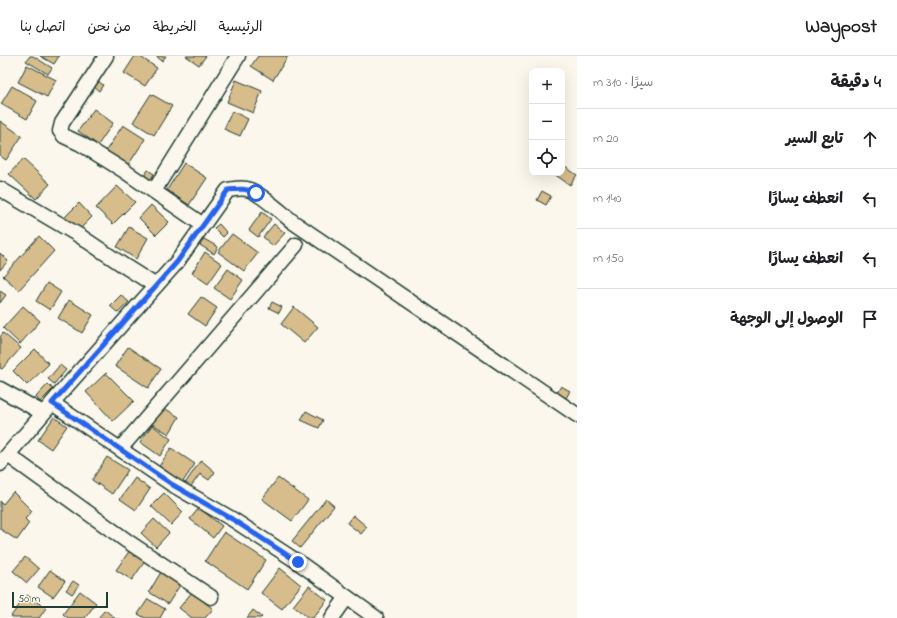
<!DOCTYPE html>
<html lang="ar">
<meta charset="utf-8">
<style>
:root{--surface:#fff;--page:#f2f2f2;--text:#202124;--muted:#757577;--line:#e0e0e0}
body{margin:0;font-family:"Indie Flower","Playpen Sans Arabic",sans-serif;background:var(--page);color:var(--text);direction:rtl}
.controls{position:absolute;right:12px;top:12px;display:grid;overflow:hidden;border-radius:8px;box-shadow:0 4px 16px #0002}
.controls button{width:36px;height:36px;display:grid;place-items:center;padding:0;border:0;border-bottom:1px solid var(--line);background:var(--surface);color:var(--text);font:20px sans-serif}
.scale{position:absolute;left:12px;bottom:10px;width:96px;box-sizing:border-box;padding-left:4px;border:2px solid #1f3d34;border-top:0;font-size:11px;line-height:14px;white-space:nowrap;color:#1f3d34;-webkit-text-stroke:3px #fbf7ec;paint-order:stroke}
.stop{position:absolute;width:12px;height:12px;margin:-9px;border:3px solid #2563eb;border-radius:50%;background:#fff}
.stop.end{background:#2563eb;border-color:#fff;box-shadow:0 1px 4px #0008}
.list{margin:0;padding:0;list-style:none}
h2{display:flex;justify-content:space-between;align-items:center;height:52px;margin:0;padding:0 16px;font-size:17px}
h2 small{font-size:13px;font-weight:400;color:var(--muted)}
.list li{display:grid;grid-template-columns:26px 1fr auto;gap:12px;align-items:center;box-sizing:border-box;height:60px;padding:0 16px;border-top:1px solid var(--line)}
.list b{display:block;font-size:15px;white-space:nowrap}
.list em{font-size:13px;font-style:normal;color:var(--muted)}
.icon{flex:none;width:22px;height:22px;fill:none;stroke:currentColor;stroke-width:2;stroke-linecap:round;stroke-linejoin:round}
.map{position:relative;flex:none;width:577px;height:562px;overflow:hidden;direction:ltr}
header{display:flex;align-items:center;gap:24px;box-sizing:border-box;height:56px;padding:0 20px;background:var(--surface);border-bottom:1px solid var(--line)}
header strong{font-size:19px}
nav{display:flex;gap:22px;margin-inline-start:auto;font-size:14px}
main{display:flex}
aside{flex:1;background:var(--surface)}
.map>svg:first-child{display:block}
.building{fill:#d7bc8c;stroke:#1f3d34}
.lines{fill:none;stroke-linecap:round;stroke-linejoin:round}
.minor-casing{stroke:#1f3d34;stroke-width:17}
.minor{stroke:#fbf7ec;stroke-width:14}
.route{stroke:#2563eb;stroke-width:5}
</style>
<header>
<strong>Waypost</strong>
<nav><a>الرئيسية</a><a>الخريطة</a><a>من نحن</a><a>اتصل بنا</a></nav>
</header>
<main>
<aside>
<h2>4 دقيقة<small>سيرًا · 310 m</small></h2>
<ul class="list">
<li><svg class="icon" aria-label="ahead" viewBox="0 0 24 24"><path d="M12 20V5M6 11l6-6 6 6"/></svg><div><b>تابع السير</b></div><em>20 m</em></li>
<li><svg class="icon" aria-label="left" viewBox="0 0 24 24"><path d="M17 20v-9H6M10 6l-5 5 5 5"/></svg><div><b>انعطف يسارًا</b></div><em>140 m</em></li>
<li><svg class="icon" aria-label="left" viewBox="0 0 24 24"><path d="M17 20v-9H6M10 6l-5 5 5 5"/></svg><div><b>انعطف يسارًا</b></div><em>150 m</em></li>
<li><svg class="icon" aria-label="arrive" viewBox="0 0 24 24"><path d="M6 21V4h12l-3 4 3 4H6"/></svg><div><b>الوصول إلى الوجهة</b></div></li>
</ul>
</aside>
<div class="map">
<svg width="577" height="562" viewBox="0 0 577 562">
<rect width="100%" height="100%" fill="#fbf7ec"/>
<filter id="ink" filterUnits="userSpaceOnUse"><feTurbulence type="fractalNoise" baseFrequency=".025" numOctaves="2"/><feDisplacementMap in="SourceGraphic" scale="8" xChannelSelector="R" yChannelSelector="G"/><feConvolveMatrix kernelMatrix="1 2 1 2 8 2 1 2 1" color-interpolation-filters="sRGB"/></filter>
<g filter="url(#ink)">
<path class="building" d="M 30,0 L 33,0 L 52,12 L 48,18 L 26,5 Z
M 40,0 L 59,0 L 54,8 Z
M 135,0 L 139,0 L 157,12 L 145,30 L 124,17 Z
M 156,0 L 166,0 L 162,5 Z
M 186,0 L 206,0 L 199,9 Z
M 258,0 L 288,0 L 273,24 L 251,10 Z
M 27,9 L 56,24 L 47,41 L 18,26 Z
M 236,24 L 262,35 L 253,57 L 227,46 Z
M 98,25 L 103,29 L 99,35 L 94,31 Z
M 12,30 L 37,45 L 27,63 L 1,48 Z
M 151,38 L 172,50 L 154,79 L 133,66 Z
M 94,53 L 113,67 L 98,89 L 78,75 Z
M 232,55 L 248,63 L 240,80 L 224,73 Z
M 0,65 L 22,80 L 6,104 L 0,100 Z
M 123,69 L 145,83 L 127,111 L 105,96 Z
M 23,103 L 50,128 L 36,143 L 9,118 Z
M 184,107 L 207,122 L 189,149 L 167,134 Z
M 562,109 L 577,119 L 570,129 L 554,118 L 562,117 Z
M 148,114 L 154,118 L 149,126 L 143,122 Z
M 117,130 L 135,146 L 113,168 L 96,152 Z
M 542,135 L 551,140 L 546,149 L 537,144 Z
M 79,147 L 92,161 L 78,175 L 64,162 Z
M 151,149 L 169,166 L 156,179 L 139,162 Z
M 262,156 L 271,163 L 258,181 L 249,174 Z
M 219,168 L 227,177 L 223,181 L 214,172 Z
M 274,168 L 285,177 L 273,190 L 263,181 Z
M 129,171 L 148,182 L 136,203 L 117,191 Z
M 232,178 L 258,197 L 244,215 L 218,196 Z
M 39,180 L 54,195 L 19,234 L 3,220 Z
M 204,183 L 218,191 L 214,198 L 200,189 Z
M 205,196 L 222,208 L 208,228 L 192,217 Z
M 0,197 L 8,205 L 0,214 Z
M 228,213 L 243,224 L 230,243 L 214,232 Z
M 47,227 L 61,236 L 50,254 L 36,245 Z
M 0,235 L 6,239 L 0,247 Z
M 121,239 L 129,246 L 118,257 L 110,250 Z
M 201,241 L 217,252 L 205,270 L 188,258 Z
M 69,244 L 93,259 L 82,277 L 58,262 Z
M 272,246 L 282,251 L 279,257 L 269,252 Z
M 23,250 L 40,265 L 20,288 L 3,272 Z
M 294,251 L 318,271 L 304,287 L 281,268 Z
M 3,277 L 21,292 L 2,313 L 0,312 L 0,281 Z
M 128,291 L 161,313 L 148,332 L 115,310 Z
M 35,293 L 49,308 L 27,329 L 13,315 Z
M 60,309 L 66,314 L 54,328 L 48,323 Z
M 106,317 L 134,345 L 113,365 L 86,336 Z
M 48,328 L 53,333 L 40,346 L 36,341 Z
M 561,330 L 570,335 L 566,342 L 557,337 Z
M 159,349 L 179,361 L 169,378 L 149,366 Z
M 306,355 L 323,364 L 319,372 L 301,364 Z
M 54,361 L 67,370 L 51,393 L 38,384 Z
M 152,369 L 171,383 L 160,400 L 140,386 Z
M 171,392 L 195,408 L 182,427 L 158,412 Z
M 107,401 L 128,414 L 112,438 L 92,424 Z
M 201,404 L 215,416 L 209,424 L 200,418 L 189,433 L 184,429 Z
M 135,422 L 150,433 L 136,454 L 120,443 Z
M 278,422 L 308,444 L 292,465 L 262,443 Z
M 13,436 L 32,455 L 25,463 L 29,467 L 17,484 L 0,473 L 0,445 L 3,448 Z
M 164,437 L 183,456 L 171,469 L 151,450 Z
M 326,443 L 334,450 L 300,492 L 292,485 Z
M 199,452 L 222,470 L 213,482 L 190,463 Z
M 353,459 L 367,471 L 361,478 L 347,467 Z
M 154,463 L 169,477 L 156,491 L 141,477 Z
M 224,476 L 266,504 L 247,533 L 205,505 Z
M 130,494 L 145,505 L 132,524 L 116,514 Z
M 25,501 L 39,513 L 27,527 L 13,515 Z
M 280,512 L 301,529 L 282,553 L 261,537 Z
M 50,514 L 65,525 L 53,541 L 38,531 Z
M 161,516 L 180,529 L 168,548 L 149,536 Z
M 73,525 L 79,529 L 72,538 L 66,534 Z
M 309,530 L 327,544 L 313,562 L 309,562 L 293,550 Z
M 80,535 L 96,547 L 85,562 L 68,562 L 63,558 Z
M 192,536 L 213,553 L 205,562 L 192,562 L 179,552 Z
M 27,539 L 46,552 L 39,562 L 14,562 L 11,560 Z
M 148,543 L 165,553 L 160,562 L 145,562 L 138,558 Z
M 105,554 L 115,562 L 98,562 Z
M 253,554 L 262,561 L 261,562 L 247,562 Z"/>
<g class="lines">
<defs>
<path id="minor" d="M 106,0 L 62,67 L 60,75 L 64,80 L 81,88 L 123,114 L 203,169
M 0,133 L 80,180 L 126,211 L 156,230
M 154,135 L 238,0
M 0,333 L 43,357
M 52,347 L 173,429 L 232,463 L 298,506 L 376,562
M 120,393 L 296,189
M 8,399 L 127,485 L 211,541
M 0,408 L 65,332 L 177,206 L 228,134 C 235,133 243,131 250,134 C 261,138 282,157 293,166 L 577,359
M 332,562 L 347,541"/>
</defs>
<use href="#minor" class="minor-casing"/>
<use href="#minor" class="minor"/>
</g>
</g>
<g class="lines" filter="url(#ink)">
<path class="route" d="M 256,137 C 246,132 239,133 228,134 L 177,206 L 52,347 L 173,429 L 232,463 L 298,506"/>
</g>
</svg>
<div class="controls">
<button>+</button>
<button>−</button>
<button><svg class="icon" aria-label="locate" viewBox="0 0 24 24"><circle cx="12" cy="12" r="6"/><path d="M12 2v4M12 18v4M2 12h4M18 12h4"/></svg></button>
</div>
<div class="scale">50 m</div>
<div class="stop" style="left:256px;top:137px"></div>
<div class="stop end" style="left:298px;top:506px"></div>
</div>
</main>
